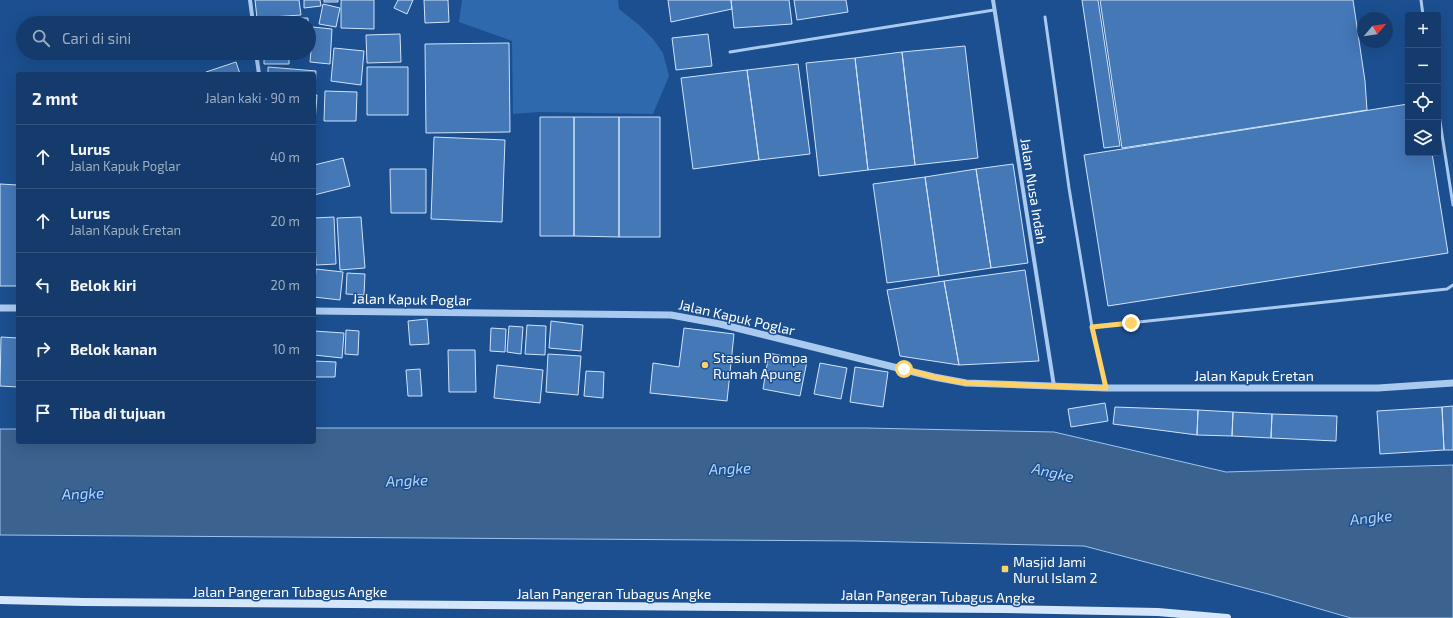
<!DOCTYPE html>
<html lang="id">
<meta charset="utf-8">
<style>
:root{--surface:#143b6b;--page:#1d4271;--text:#f1f3f6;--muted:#9dadc1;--line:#33557e}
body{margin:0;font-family:"Exo 2",sans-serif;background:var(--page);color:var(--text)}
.controls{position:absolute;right:12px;top:12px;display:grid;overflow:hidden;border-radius:4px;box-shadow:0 4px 16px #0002}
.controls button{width:36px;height:36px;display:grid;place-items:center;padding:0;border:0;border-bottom:1px solid var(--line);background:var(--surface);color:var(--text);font:20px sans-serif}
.compass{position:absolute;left:1357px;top:12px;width:36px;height:36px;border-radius:50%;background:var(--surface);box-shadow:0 4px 16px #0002;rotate:61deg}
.stop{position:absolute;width:12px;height:12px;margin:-9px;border:3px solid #ffd166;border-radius:50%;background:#fff}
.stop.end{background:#ffd166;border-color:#fff;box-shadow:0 1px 4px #0008}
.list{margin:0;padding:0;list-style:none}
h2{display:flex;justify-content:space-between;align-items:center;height:52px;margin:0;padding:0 16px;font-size:17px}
h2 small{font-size:13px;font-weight:400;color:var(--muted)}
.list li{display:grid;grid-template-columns:26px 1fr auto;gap:12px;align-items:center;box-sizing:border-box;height:64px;padding:0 16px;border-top:1px solid var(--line)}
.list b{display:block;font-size:15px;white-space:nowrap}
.list p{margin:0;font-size:13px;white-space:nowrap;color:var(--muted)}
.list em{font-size:13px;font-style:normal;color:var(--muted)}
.icon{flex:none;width:22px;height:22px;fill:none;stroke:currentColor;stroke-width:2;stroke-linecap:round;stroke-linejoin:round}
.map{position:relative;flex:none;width:1453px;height:618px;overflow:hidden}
.search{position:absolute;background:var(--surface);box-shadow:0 4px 16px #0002;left:16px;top:16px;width:300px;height:44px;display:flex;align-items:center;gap:10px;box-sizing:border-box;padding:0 14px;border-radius:22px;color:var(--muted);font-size:15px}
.panel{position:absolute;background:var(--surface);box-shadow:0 4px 16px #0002;left:16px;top:72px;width:300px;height:372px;border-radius:4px}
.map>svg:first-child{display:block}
.green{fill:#2e69ad}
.water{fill:#3c6290;stroke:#9cc4f0}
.building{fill:#4478b7;stroke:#cfe3fa}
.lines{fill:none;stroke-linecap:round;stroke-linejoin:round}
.service{stroke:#a9c9ee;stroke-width:3}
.minor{stroke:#a9c9ee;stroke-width:4}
.tertiary{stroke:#a9c9ee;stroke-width:7}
.secondary{stroke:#d6e6fa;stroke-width:8}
.route{stroke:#ffd166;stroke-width:5}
.poi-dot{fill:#ffd166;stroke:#1b4f8f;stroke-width:1.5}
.labels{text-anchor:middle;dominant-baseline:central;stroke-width:3;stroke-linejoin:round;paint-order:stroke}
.street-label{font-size:14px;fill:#fff;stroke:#1b4f8f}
.poi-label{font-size:14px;fill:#fff;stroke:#1b4f8f;text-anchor:start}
.water-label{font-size:15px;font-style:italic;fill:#b5d3f5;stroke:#1b4f8f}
</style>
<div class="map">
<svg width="1453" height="618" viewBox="0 0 1453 618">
<rect width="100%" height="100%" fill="#1b4f8f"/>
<path class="green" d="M 462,0 L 618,0 L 619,9 L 639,25 L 653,39 L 663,53 L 669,76 L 653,114 L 539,112 L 513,114 L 512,41 L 459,22 Z"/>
<path class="water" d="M 314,428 L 866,428 L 1054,432 L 1226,472 L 1453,465 L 1453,618 L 1351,618 L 1268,594 L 1084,546 L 857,541 L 0,535 L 0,429 L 18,429 L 18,442 L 314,442 Z"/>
<path class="building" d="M 255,0 L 299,0 L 301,15 L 257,18 Z
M 304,0 L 320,0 L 321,6 L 304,8 Z
M 324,0 L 338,0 L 338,2 L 324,2 Z
M 341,0 L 374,0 L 374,29 L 341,28 Z
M 398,0 L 413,0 L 407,14 L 394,8 Z
M 424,0 L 448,0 L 449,22 L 425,23 Z
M 668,0 L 731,0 L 732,9 L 671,22 Z
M 731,0 L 789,0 L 792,24 L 734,28 Z
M 794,0 L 846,0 L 848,12 L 797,20 Z
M 1082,0 L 1098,0 L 1120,146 L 1104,148 Z
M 1100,0 L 1353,0 L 1365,81 L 1367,110 L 1122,148 Z
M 323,4 L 340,8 L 336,27 L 319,24 Z
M 292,18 L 308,18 L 308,23 L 292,23 Z
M 285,20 L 285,23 L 264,23 L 264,21 Z
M 313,27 L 332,29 L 330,64 L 310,62 Z
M 400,34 L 401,62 L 367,63 L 366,35 Z
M 708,34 L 712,66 L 676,70 L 672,38 Z
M 509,43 L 510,132 L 426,133 L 425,44 Z
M 965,46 L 978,158 L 915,165 L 902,52 Z
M 334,48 L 364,51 L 361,85 L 331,81 Z
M 902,52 L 915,165 L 868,170 L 855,58 Z
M 264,53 L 289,53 L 289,64 L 264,64 Z
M 855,58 L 868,170 L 819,176 L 806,63 Z
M 236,62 L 240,74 L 206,74 L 206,72 Z
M 798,64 L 810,154 L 759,160 L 747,70 Z
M 268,67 L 316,71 L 315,90 L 314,74 L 268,74 Z
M 367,67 L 408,67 L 408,115 L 367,115 Z
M 747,70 L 759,160 L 693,169 L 681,78 Z
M 325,91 L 357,92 L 356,121 L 324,121 Z
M 314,95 L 317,95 L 315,122 L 314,122 Z
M 1408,104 L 1408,153 L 1432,153 L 1448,253 L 1108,306 L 1084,155 Z
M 540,117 L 574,117 L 574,236 L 540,236 Z
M 574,117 L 619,117 L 619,237 L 574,236 Z
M 619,117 L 660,117 L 660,237 L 619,237 Z
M 434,137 L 505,140 L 502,222 L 431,219 Z
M 343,158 L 350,186 L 314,195 L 314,165 Z
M 1013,164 L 1028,263 L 991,268 L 976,169 Z
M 390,169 L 426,169 L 426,213 L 391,213 Z
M 976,169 L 991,268 L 939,276 L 925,177 Z
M 925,177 L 939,276 L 887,283 L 873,184 Z
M 0,184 L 18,185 L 18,286 L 0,286 Z
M 334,217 L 336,264 L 316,265 L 314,218 Z
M 361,217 L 365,268 L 340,270 L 337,218 Z
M 316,269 L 343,272 L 340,300 L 314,297 Z
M 1025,270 L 1039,361 L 959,365 L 944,281 Z
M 347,273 L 365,274 L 364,295 L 346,294 Z
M 944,281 L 959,365 L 900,356 L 887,290 Z
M 427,319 L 429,344 L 410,345 L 408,321 Z
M 551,321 L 583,325 L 581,351 L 549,348 Z
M 527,325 L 546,326 L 545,355 L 525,354 Z
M 509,326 L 523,327 L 521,354 L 507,352 Z
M 491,328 L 506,329 L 505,352 L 490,351 Z
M 684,328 L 734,334 L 727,401 L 650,393 L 653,363 L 679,367 Z
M 346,330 L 359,331 L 358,355 L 345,354 Z
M 314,331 L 344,333 L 342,358 L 314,355 Z
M 1,337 L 18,338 L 18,387 L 0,386 Z
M 448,350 L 475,350 L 476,392 L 449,392 Z
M 769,353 L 807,361 L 800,396 L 763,389 Z
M 548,354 L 581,356 L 578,395 L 546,392 Z
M 314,361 L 336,362 L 335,377 L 314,377 Z
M 820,363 L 847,368 L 841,399 L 814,394 Z
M 497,365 L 543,370 L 540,403 L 494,398 Z
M 855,367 L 888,372 L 883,407 L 850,402 Z
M 420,369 L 422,396 L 408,396 L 406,370 Z
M 586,371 L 604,372 L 603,398 L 584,396 Z
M 1105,403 L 1108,421 L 1071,427 L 1068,409 Z
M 1453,406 L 1453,450 L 1444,450 L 1442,407 Z
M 1115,407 L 1198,410 L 1197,435 L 1113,424 Z
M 1442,407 L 1444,450 L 1380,454 L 1377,411 Z
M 1198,410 L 1233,412 L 1232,436 L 1197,435 Z
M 1233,412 L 1272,414 L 1271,438 L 1232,436 Z
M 1272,414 L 1337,416 L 1336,441 L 1271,438 Z"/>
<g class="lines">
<path class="service" d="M 1421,0 L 1423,15
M 1045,17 L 1069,188 L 1092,327
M 730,52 L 994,10
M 1438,109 L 1453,205
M 1106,388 L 1092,327 L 1447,289 L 1453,285"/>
<path class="minor" d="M 250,0 L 253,23
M 993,0 L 1054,386
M 256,53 L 259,74"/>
<path class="tertiary" d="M 0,308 L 18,308
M 314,311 L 671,315 L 720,324 L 934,377 L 966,383 L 1106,388 L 1378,388 L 1453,383"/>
<path class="secondary" d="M 0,600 L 83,602 L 1002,609 L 1158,612 L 1227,618"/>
</g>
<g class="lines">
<path class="route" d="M 904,369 L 934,377 L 966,383 L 1106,388 L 1092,327 L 1131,323"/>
</g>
<g class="poi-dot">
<circle cx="705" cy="365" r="4"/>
<rect x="1001" y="565" width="8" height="8" rx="2"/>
</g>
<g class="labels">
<g class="street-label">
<text transform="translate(1034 191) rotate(81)">Jalan Nusa Indah</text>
<text transform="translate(412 299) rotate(1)">Jalan Kapuk Poglar</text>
<text transform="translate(737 317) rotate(13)">Jalan Kapuk Poglar</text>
<text x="1254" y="375">Jalan Kapuk Eretan</text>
<text x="290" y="591">Jalan Pangeran Tubagus Angke</text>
<text x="614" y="593">Jalan Pangeran Tubagus Angke</text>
<text transform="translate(938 596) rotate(1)">Jalan Pangeran Tubagus Angke</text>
</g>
<g class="poi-label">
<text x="713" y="357">Stasiun Pompa<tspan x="713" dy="16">Rumah Apung</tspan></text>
<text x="1013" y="561">Masjid Jami<tspan x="1013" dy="16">Nurul Islam 2</tspan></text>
</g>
<g class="water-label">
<text transform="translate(730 468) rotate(-2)">Angke</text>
<text transform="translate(1053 472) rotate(13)">Angke</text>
<text transform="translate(407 480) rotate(-2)">Angke</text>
<text transform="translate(83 493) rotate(-2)">Angke</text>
<text transform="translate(1371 517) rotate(-6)">Angke</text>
</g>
</g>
</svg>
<div class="controls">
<button>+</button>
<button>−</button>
<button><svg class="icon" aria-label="locate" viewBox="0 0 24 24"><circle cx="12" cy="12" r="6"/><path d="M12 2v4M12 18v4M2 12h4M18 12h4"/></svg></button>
<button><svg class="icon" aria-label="layers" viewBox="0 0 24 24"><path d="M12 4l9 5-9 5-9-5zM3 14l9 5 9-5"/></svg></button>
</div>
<svg class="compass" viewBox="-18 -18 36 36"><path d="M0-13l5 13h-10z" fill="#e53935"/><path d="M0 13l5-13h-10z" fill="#9dadc1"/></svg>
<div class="stop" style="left:904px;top:369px"></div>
<div class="stop end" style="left:1131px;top:323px"></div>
<div class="search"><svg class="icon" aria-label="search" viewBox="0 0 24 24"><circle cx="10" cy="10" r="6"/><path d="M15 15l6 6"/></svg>Cari di sini</div>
<section class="panel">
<h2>2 mnt<small>Jalan kaki · 90 m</small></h2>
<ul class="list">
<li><svg class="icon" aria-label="ahead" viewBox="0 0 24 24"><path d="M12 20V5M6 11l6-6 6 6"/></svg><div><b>Lurus</b><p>Jalan Kapuk Poglar</p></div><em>40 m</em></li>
<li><svg class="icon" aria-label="ahead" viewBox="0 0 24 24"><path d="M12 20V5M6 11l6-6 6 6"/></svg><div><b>Lurus</b><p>Jalan Kapuk Eretan</p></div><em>20 m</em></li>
<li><svg class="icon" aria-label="left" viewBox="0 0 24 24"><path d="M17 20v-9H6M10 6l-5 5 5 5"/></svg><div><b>Belok kiri</b></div><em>20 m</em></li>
<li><svg class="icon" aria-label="right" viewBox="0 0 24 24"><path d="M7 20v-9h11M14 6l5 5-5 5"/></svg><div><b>Belok kanan</b></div><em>10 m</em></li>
<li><svg class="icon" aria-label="arrive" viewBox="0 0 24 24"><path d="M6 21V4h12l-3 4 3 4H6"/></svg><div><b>Tiba di tujuan</b></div></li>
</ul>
</section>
</div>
